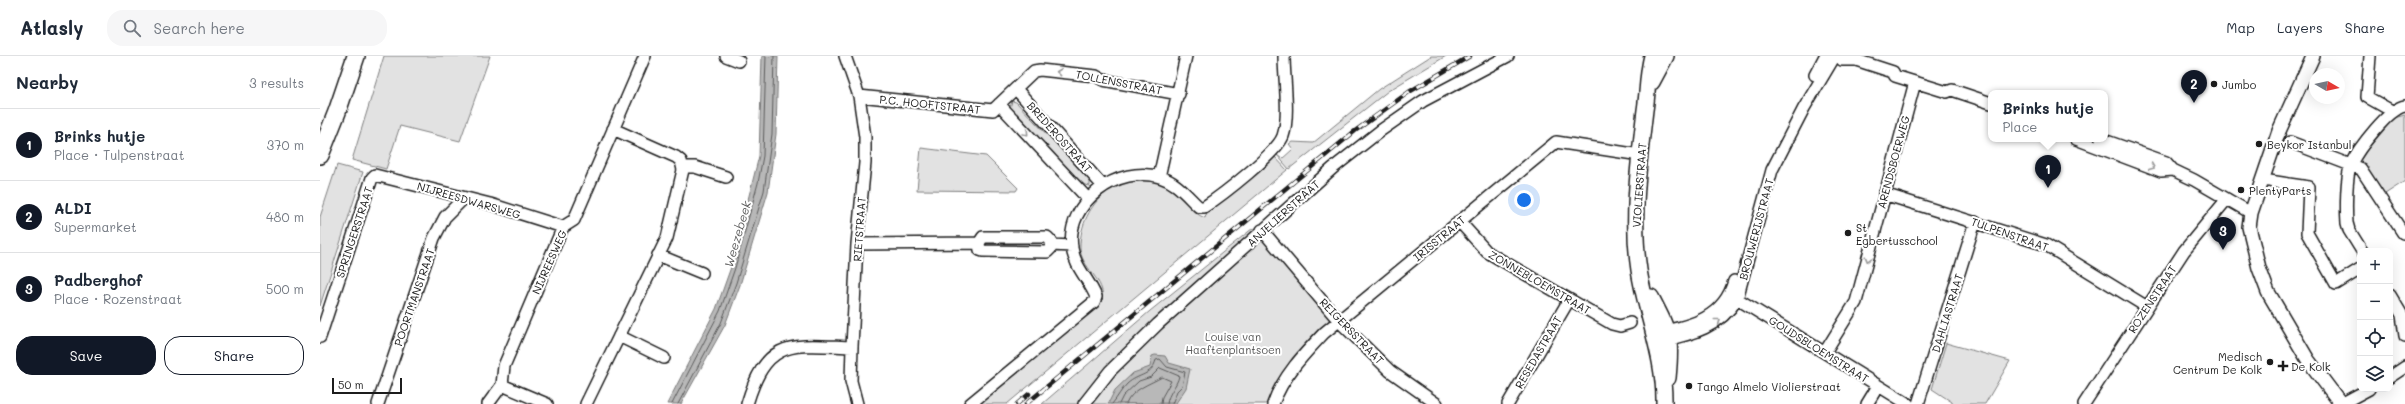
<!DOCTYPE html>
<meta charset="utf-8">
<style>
:root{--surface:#fff;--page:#f6f6f7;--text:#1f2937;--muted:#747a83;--line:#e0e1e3;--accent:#111827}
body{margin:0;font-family:Mali,sans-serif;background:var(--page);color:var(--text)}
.controls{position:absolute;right:12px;bottom:12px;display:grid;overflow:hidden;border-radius:8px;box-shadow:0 4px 16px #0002}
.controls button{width:36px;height:36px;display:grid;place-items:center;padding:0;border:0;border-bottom:1px solid var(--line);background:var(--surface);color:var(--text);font:20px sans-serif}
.compass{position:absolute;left:1989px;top:12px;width:36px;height:36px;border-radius:50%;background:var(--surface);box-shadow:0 4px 16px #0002;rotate:99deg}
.scale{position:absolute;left:12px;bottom:10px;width:70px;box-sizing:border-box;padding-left:4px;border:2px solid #1c1c1c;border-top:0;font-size:11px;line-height:14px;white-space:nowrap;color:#1c1c1c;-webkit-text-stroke:3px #fff;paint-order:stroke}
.you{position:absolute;left:1204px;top:144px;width:14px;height:14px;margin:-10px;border:3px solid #fff;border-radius:50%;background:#1a73e8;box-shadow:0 0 0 6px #1a73e833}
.badge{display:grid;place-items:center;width:26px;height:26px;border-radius:50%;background:var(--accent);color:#fff;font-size:13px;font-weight:700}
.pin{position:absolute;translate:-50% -33px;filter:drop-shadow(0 1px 2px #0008)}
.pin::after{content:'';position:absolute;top:21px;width:14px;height:12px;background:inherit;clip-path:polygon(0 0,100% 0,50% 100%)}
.popup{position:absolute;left:1668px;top:34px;width:120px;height:52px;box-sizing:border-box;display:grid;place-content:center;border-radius:8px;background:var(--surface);filter:drop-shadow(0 1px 3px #0005);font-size:13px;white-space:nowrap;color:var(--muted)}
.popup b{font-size:15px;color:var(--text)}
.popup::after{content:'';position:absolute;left:50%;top:100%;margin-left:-8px;border:8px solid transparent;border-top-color:var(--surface)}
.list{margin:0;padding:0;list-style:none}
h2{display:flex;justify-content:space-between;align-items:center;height:52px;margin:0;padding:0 16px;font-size:17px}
h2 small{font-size:13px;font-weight:400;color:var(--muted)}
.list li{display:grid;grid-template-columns:26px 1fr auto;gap:12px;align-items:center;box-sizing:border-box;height:72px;padding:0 16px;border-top:1px solid var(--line)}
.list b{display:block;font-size:15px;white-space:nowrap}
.list p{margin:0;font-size:13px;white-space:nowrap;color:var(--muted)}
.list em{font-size:13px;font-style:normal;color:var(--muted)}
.actions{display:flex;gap:8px;padding:12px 16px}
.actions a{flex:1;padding:9px 0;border:1px solid var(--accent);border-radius:16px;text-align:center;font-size:14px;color:var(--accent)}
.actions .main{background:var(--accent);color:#fff}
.icon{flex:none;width:22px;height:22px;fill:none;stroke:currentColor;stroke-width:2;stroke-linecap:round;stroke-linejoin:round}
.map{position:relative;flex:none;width:2085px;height:348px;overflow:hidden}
header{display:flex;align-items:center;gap:24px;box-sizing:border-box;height:56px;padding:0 20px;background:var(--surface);border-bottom:1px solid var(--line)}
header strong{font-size:19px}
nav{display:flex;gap:22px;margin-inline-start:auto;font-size:14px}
.search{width:280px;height:36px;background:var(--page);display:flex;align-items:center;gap:10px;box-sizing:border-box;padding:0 14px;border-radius:16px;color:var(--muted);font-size:15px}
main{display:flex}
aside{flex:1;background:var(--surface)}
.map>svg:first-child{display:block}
.green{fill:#e2e2e2;stroke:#7f7f7f}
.water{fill:#b8b8b8;stroke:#7a7a7a}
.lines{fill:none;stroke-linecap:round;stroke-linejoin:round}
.shore{stroke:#5a5a5a;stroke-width:1}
.minor-casing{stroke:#1c1c1c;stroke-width:14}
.tertiary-casing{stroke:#1c1c1c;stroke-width:16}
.secondary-casing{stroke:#1c1c1c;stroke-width:18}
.primary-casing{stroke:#1c1c1c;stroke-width:20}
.minor{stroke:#fff;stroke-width:11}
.tertiary{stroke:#fff;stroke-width:13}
.secondary{stroke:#fff;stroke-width:15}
.primary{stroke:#fff;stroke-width:17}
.rail-casing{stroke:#1c1c1c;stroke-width:4.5}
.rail{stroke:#fff;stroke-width:3;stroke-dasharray:9;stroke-linecap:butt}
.oneway{stroke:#999}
.poi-dot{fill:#1c1c1c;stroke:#fff;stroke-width:1.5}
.labels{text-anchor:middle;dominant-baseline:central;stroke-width:4;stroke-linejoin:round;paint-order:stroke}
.street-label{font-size:11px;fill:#1c1c1c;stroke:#fff}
.poi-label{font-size:11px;fill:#1c1c1c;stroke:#fff;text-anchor:start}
.park-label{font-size:11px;fill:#575757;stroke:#fff}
.water-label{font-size:12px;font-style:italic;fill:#5a5a5a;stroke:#fff}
</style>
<header>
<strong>Atlasly</strong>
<div class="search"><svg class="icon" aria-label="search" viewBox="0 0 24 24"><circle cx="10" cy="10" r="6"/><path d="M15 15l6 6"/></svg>Search here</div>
<nav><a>Map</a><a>Layers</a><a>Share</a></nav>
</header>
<main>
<aside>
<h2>Nearby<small>3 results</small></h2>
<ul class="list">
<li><span class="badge">1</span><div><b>Brinks hutje</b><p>Place · Tulpenstraat</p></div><em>370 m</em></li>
<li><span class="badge">2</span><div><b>ALDI</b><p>Supermarket</p></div><em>480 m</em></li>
<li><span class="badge">3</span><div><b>Padberghof</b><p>Place · Rozenstraat</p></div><em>500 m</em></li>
</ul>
<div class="actions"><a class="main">Save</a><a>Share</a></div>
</aside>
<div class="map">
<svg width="2085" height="348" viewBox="0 0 2085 348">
<rect width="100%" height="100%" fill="#fff"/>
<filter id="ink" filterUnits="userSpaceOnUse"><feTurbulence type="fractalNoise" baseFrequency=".025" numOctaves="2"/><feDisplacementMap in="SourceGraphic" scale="8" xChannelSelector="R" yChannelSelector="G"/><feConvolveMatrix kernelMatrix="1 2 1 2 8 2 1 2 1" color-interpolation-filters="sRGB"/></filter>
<g filter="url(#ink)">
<path class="green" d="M 64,0 L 170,0 L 140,85 L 80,70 L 66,113 L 32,104 Z
M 1111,0 L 1126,0 L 1068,35 L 969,113 L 957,99 L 962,103 L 973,93 L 969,88 L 972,86 L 993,87 L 1059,33 Z
M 692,45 L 696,46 L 770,124 L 770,130 L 765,129 L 758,123 L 690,52 Z
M 2085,59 L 2085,125 L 2062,140 L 2037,106 L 2074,62 Z
M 601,92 L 666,100 L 698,132 L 696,135 L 597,134 Z
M 955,101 L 967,114 L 687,348 L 658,348 L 782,245 C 787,224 760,212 760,191 C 760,147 801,111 844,127 C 860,133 868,156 885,162 L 887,156 Z
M 17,109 L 43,116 L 0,250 L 0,161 Z
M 933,172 L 936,175 L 760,348 L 722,348 L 830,255 Z
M 942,180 L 1013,262 L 955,348 L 768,348 L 801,307 Z
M 665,184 L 722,184 L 726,189 L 723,194 L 667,192 L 663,187 Z
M 1626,287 L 1690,305 L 1665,348 L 1632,348 L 1632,346 L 1612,333 Z"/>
<path class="water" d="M 442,0 L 458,0 L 456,78 L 448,136 L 420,229 L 405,269 L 361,348 L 347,348 L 396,253 L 411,211 L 439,100 Z
M 835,299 L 845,300 L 849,307 L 870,313 L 866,332 L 856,347 L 788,348 L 795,334 L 813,317 L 830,311 L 832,300 Z"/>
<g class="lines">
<path class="shore" d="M 352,348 L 400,255 L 415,212 L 438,127 L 443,100 L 446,0
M 358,348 L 401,267 L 416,227 L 444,135 L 452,78 L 454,0
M 792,348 C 798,341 801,334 807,328 C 819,317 831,321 836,304 L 840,303 L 847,311 L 865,316 L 862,330 L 857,335 L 852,348
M 799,348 L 803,340 L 819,325 L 831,321 L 840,312 L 859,320 C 857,330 848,337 847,348
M 806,348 C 812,333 830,328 842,321 L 851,325 L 842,341 L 841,348"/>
<defs>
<path id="minor" d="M 406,0 L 419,5
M 525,0 L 539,40 L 545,81 L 545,107 L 537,188 L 532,291 L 531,325 L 537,348
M 2050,0 L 2047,41 L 2072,55
M 1522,4 L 1536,4 L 1573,16 L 1575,20 L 1627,36 L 1632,34 L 1671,47
M 1495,19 L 1505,0
M 696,33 L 783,130
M 539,40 L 673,54 L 714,15 L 720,14 L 776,20 L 783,24 L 859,38
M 679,48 L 768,143
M 1756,83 L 1841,115 L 1853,114
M 1781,83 L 1846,106 L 1853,114 L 1874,124 L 1931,157
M 1970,86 L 2041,113 L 2083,177
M 363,111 L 375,111 L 406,121
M 839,121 L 866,0
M 1943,124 L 1989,131 L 1987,177 L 2016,228 L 2040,213
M 1564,138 L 1726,189 L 1827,251
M 1139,165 L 1167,196 L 1292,268 L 1300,270 L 1310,267
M 942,174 L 1019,265 L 1070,315 L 1117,348
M 663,181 L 727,181 L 731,185 L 731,192 L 727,196 L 663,195 L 660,194 L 659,187 Z
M 537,188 L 659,187
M 731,189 L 752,190
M 2042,195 L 2029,174 L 2027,167 C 2026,153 2026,121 2031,108 C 2038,93 2069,52 2085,50
M 338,199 L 382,217
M 1411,239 L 1588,348
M 2070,239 L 2082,259 L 2085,280
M 1339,276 C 1372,270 1404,261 1414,225
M 299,280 L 344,302
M 0,281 L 52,122 L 55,119 L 170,148 L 243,171
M 1342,285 C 1373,278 1400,271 1417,243 L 1452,114 L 1484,52 L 1515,0
M 1505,296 L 1536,246 L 1595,26
M 2070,321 L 2085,311
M 182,329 L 227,348
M 58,348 L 114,182 L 125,161 L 144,142
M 168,348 L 182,329 L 184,310 L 243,171 L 254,164 L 325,0
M 266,348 L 347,182 L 363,114 L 361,105 L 356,101 L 293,73
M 427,348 C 447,281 472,289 532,291
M 650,348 L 774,246 L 776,241 C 769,223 755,212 752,192 C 745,146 799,108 840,121 C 857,126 867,140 879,151 L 884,151 C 901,140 957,97 963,80 C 970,60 964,22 964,0
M 764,348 L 790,315 L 838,268 L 1013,112 L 1060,75 L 1103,45 L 1188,0
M 953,348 C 963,320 984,298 1004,277 L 1236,86 L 1320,99
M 1188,348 L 1249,244
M 1547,348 L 1558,330
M 1598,348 L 1655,166
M 1764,348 L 1864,195 L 1907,143
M 2021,348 L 2049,333"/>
<path id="tertiary" d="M 1993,0 L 1959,75 L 1931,157 L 1929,171 L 1939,212 L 1948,236 L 1988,304 L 2021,348"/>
<path id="secondary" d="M 1332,0 C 1327,18 1328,36 1325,54 C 1319,106 1311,161 1319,214 C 1326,259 1345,302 1344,348
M 1332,26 L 1346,0
M 1331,241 C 1350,278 1352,281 1348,322"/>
<path id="primary" d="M 0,99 L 17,56 L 36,0"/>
</defs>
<use href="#minor" class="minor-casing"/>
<use href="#tertiary" class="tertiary-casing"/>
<use href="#secondary" class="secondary-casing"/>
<use href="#primary" class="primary-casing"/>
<use href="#minor" class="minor"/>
<use href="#tertiary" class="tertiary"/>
<use href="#secondary" class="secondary"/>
<use href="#primary" class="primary"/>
<defs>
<path id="rail" d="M 697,348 L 709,338
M 706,348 L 1035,75 L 1089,36 L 1150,0"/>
</defs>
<use href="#rail" class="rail-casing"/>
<use href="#rail" class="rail"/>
</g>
<defs><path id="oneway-chevron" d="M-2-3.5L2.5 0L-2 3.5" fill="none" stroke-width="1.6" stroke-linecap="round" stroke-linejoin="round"/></defs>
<g class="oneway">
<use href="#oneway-chevron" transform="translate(739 16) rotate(-174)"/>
<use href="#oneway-chevron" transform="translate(706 77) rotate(47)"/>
<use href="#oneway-chevron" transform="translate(1832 111) rotate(22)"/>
<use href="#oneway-chevron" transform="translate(1548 203) rotate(105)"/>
<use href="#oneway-chevron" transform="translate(1398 265) rotate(-38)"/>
</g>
</g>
<g class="poi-dot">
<circle cx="1894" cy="28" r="4"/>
<circle cx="1939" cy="88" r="4"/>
<circle cx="1921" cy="134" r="4"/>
<circle cx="1528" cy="177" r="4"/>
<circle cx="1950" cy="306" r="4"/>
<path d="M1961 304h4v4h4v4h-4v4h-4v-4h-4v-4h4z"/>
<circle cx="1369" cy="330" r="4"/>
</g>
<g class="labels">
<g class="street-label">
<text transform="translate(799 26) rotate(11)">TOLLENSSTRAAT</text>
<text transform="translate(610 48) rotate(6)">P.C. HOOFTSTRAAT</text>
<text transform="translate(740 81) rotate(48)">BREDEROSTRAAT</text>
<text transform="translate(1573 106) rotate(-75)">ARENDSBOERWEG</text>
<text transform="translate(1319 129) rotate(-86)">VIOLIERSTRAAT</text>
<text transform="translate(149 144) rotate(16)">NIJREESDWARSWEG</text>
<text transform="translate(963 157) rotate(-42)">ANJELIERSTRAAT</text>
<text transform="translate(539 173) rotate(-86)">RIETSTRAAT</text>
<text transform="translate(1436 173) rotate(-75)">BROUWERIJSTRAAT</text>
<text transform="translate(34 176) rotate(-72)">SPRINGERSTRAAT</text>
<text transform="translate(1690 178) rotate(19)">TULPENSTRAAT</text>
<text transform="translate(1119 182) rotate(-40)">IRISSTRAAT</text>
<text transform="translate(229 206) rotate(-66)">NIJREESWEG</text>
<text transform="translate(1220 226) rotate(30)">ZONNEBLOEMSTRAAT</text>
<text transform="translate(94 241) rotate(-71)">POORTMANSTRAAT</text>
<text transform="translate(1832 243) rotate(-57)">ROZENSTRAAT</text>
<text transform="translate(1627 257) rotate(-73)">DAHLIASTRAAT</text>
<text transform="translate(1032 275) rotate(46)">REIGERSSTRAAT</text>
<text transform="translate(1499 293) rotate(32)">GOUDSBLOEMSTRAAT</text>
<text transform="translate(1218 296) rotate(-60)">RESEDASTRAAT</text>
</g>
<g class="poi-label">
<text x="1902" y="28">Jumbo</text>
<text x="1947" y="88">Beykor Istanbul</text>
<text x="1929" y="134">PlentyParts</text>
<text x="1536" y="171">St<tspan x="1536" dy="13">Egbertusschool</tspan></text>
<text x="1942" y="300" text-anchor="end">Medisch<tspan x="1942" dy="13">Centrum De Kolk</tspan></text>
<text x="1971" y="310">De Kolk</text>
<text x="1377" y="330">Tango Almelo Violierstraat</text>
</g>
<g class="park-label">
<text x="913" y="280">Louise van<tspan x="913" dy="13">Haaftenplantsoen</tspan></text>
</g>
<g class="water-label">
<text transform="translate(417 178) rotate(-74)">Weezebeek</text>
</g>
</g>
</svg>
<div class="controls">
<button>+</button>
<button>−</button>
<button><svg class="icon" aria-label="locate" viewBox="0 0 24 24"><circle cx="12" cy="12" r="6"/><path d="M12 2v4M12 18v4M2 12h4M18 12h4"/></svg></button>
<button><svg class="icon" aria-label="layers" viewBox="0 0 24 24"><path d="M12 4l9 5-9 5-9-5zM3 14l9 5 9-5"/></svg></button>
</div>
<svg class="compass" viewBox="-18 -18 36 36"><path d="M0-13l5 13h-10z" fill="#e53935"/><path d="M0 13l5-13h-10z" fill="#747a83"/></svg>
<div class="scale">50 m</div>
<div class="you"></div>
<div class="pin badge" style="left:1728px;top:132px">1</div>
<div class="popup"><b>Brinks hutje</b>Place</div>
<div class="pin badge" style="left:1874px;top:47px">2</div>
<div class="pin badge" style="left:1903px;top:194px">3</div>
</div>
</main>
